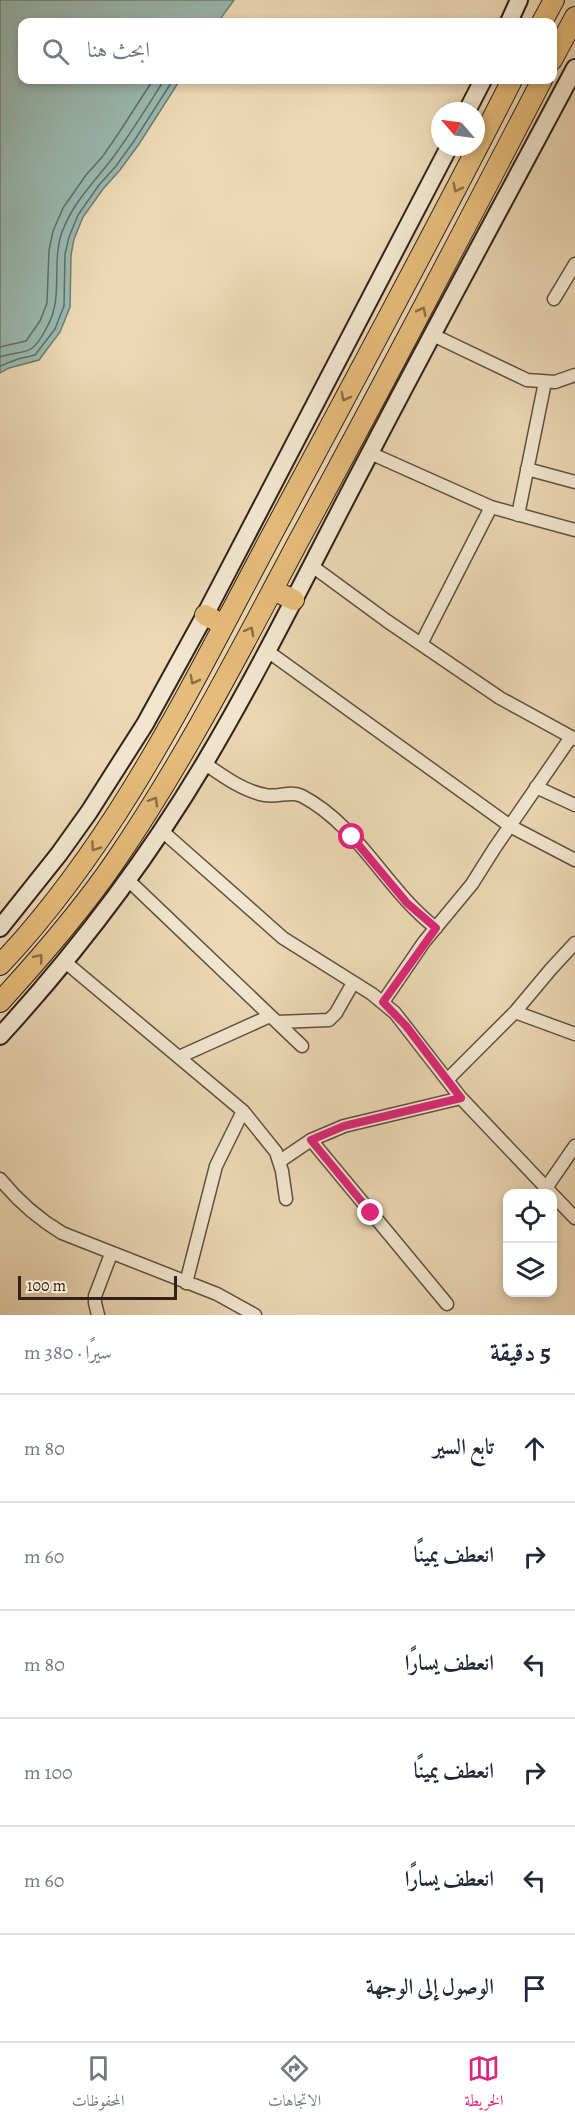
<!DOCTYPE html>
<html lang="ar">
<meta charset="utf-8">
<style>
:root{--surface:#fff;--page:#f2f2f3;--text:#1f2937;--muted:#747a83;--line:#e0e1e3;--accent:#db2777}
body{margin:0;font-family:Alegreya,Amiri,serif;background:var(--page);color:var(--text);direction:rtl}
.controls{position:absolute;right:18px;bottom:18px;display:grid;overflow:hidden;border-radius:12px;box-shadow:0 3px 9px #0003}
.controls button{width:54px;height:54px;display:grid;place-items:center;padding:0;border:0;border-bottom:2px solid var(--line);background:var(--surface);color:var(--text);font:30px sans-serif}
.compass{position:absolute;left:431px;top:102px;width:54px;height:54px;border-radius:50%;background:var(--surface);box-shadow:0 3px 9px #0003;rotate:298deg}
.scale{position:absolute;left:18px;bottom:15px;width:159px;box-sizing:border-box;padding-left:6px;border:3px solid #30221a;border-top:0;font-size:16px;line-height:21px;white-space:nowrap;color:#30221a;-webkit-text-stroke:4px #f3e6cf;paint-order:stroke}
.stop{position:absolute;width:18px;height:18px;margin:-14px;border:4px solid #db2777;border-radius:50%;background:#fff}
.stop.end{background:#db2777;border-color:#fff;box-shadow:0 2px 6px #0008}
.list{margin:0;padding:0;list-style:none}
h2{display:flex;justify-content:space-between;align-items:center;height:78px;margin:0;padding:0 24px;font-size:26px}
h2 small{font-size:20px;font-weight:400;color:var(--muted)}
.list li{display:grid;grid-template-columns:39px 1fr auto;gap:18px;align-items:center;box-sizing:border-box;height:108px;padding:0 24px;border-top:2px solid var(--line)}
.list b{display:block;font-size:22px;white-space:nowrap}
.list em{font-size:20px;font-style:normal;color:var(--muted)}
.icon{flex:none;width:33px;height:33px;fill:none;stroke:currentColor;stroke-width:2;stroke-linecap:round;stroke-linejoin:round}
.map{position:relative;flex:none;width:575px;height:1315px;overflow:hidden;direction:ltr}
.search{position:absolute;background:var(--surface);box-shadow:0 3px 9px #0003;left:18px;right:18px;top:18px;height:66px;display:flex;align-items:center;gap:15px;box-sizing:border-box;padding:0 21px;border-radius:12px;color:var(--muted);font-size:22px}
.sheet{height:726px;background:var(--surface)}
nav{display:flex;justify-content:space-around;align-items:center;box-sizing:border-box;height:84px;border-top:2px solid var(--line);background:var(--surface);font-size:16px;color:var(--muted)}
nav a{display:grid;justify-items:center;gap:3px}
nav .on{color:var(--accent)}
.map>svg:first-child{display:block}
.water{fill:#99b9b1;stroke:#6f7d75;stroke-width:1.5}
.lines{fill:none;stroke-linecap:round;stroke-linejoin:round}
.shore{stroke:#646e66;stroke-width:1.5}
.minor-casing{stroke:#5f5041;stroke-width:15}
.secondary-casing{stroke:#30221a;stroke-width:20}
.trunk-casing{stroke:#30221a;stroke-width:22}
.minor{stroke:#f3e6cf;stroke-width:12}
.secondary{stroke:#f3e6cf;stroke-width:16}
.trunk{stroke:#e6bc7a;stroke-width:20}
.oneway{stroke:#8b6f4a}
.route{stroke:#db2777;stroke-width:8}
</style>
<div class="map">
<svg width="575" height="1315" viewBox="0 0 575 1315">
<rect width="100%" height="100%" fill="#ecd8b5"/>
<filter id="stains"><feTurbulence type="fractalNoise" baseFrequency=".00333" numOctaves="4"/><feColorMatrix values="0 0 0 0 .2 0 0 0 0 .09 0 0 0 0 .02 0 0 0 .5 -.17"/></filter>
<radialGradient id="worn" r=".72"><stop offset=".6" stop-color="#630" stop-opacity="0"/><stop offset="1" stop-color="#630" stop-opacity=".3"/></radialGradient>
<path class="water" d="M 0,0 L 234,0 L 218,22 L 22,22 L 22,80 L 180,80 L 139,144 L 120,170 L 103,189 L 83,217 L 74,239 L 71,255 L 70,307 L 60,332 L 39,360 L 9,368 L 0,373 Z"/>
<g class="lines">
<path class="shore" d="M 0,347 L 26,341 L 40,321 L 47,303 L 49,250 L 53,231 L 63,208 L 86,175 L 103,156 L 120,131 L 153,80
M 0,357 C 9,353 25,353 31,349 C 37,345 44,333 47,327 C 64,298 51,263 62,232 C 74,201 91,186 111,160 C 130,135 147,107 164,80
M 0,366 L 18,359 L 35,355 L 55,329 L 64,306 L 65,254 L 69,237 L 78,215 L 99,185 L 116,166 L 134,141 L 173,80"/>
<defs>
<path id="minor" d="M 554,299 L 575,264
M 433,335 L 527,380 L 555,382 L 575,375
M 370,453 L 491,507 L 575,530
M 527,469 L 575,482
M 518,515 L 545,382
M 312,566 L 387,621 L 500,698 L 575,739
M 421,644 L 491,507
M 266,650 L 510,826 L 575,860
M 204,763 C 223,776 243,791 265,795 C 278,798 290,790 302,796 C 359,826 386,890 436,928
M 536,787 L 575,805
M 161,830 L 283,938 L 372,994 L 395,1013 L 461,1098 L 552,1194
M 127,879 L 302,1046
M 64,961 L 243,1111 L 276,1152 L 282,1171 L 286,1199
M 383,1002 L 424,942 L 472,884 L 494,849 L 571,737
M 515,1012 L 575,1034
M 277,1022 L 329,1020 L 336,1013 L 353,983
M 179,1057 L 270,1016
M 447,1080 L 515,1012 L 551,969 L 575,943
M 311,1140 L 447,1304
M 280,1161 L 311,1140 L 344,1126 L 461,1098
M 0,1179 C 18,1201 37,1218 62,1233 L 217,1294 L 255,1315
M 546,1188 L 575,1146
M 552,1194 L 575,1218
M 186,1283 L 216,1166 L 243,1111
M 98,1315 L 95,1303 L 95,1296 L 111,1254"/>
<path id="secondary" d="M 509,22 L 519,0
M 467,111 L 483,80
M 0,928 L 59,854 L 89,812 L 145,724 L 205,615 L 449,147
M 0,1036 C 76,953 146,861 204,764 C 264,663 315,557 370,453 C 437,324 507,196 575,68"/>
<path id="trunk" d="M 542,22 L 554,0
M 552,60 L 575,17
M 273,590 L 294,600
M 205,615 L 224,625
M 0,965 C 117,841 190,688 269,540 C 351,387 434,234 512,80
M 0,1002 C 41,957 82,910 116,860 C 185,759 241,649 298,542 C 381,389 462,234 542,80"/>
</defs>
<use href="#minor" class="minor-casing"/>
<use href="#secondary" class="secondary-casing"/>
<use href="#trunk" class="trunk-casing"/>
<use href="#minor" class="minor"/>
<use href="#secondary" class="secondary"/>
<use href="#trunk" class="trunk"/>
</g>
<defs><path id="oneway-chevron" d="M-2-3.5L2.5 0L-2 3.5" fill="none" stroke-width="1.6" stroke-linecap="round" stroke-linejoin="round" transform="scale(1.5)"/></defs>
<g class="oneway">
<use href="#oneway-chevron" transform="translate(457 188) rotate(117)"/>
<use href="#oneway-chevron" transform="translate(422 311) rotate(-63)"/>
<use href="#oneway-chevron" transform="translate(345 397) rotate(118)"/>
<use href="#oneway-chevron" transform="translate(250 631) rotate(-61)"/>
<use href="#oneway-chevron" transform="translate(194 680) rotate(118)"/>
<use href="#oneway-chevron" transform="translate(154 801) rotate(-59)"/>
<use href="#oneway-chevron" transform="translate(95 847) rotate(125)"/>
<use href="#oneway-chevron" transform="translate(39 958) rotate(-50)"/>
</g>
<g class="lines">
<path class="route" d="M 352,837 L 407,903 L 436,928 L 383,1002 L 406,1026 L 461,1098 L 344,1126 L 311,1140 L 371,1213"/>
</g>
<rect width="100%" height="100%" filter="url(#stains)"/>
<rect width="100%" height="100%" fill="url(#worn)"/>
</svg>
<div class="controls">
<button><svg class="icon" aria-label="locate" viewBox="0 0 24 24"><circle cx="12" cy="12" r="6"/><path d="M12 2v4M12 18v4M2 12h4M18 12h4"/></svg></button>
<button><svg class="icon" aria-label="layers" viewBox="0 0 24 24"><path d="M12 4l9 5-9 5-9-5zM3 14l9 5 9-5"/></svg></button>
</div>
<svg class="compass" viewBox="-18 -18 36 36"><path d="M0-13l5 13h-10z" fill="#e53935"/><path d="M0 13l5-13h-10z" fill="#747a83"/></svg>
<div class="scale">100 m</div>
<div class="stop" style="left:352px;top:837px"></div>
<div class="stop end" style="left:371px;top:1213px"></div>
<div class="search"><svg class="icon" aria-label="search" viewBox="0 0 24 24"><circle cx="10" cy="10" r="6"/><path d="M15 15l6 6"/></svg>ابحث هنا</div>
</div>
<section class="sheet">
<h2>5 دقيقة<small>سيرًا · 380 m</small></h2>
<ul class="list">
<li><svg class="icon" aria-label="ahead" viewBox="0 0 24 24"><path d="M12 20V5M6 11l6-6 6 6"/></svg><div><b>تابع السير</b></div><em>80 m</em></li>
<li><svg class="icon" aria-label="right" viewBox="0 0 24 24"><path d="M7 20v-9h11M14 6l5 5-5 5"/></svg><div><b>انعطف يمينًا</b></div><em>60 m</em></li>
<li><svg class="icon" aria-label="left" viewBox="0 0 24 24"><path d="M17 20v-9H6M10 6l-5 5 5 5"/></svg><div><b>انعطف يسارًا</b></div><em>80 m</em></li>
<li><svg class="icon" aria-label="right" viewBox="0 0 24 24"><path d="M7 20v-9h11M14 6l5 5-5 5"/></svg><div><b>انعطف يمينًا</b></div><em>100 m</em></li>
<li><svg class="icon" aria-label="left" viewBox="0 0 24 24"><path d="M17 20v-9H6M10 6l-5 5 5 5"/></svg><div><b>انعطف يسارًا</b></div><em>60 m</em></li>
<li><svg class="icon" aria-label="arrive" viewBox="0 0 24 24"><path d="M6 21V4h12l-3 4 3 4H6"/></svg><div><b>الوصول إلى الوجهة</b></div></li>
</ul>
</section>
<nav>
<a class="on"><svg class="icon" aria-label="map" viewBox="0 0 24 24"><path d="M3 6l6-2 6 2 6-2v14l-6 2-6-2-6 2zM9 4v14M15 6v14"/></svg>الخريطة</a>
<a><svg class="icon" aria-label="directions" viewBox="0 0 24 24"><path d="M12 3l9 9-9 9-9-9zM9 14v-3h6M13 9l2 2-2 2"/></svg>الاتجاهات</a>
<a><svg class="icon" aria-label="saved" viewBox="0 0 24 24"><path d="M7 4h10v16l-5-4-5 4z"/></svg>المحفوظات</a>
</nav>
